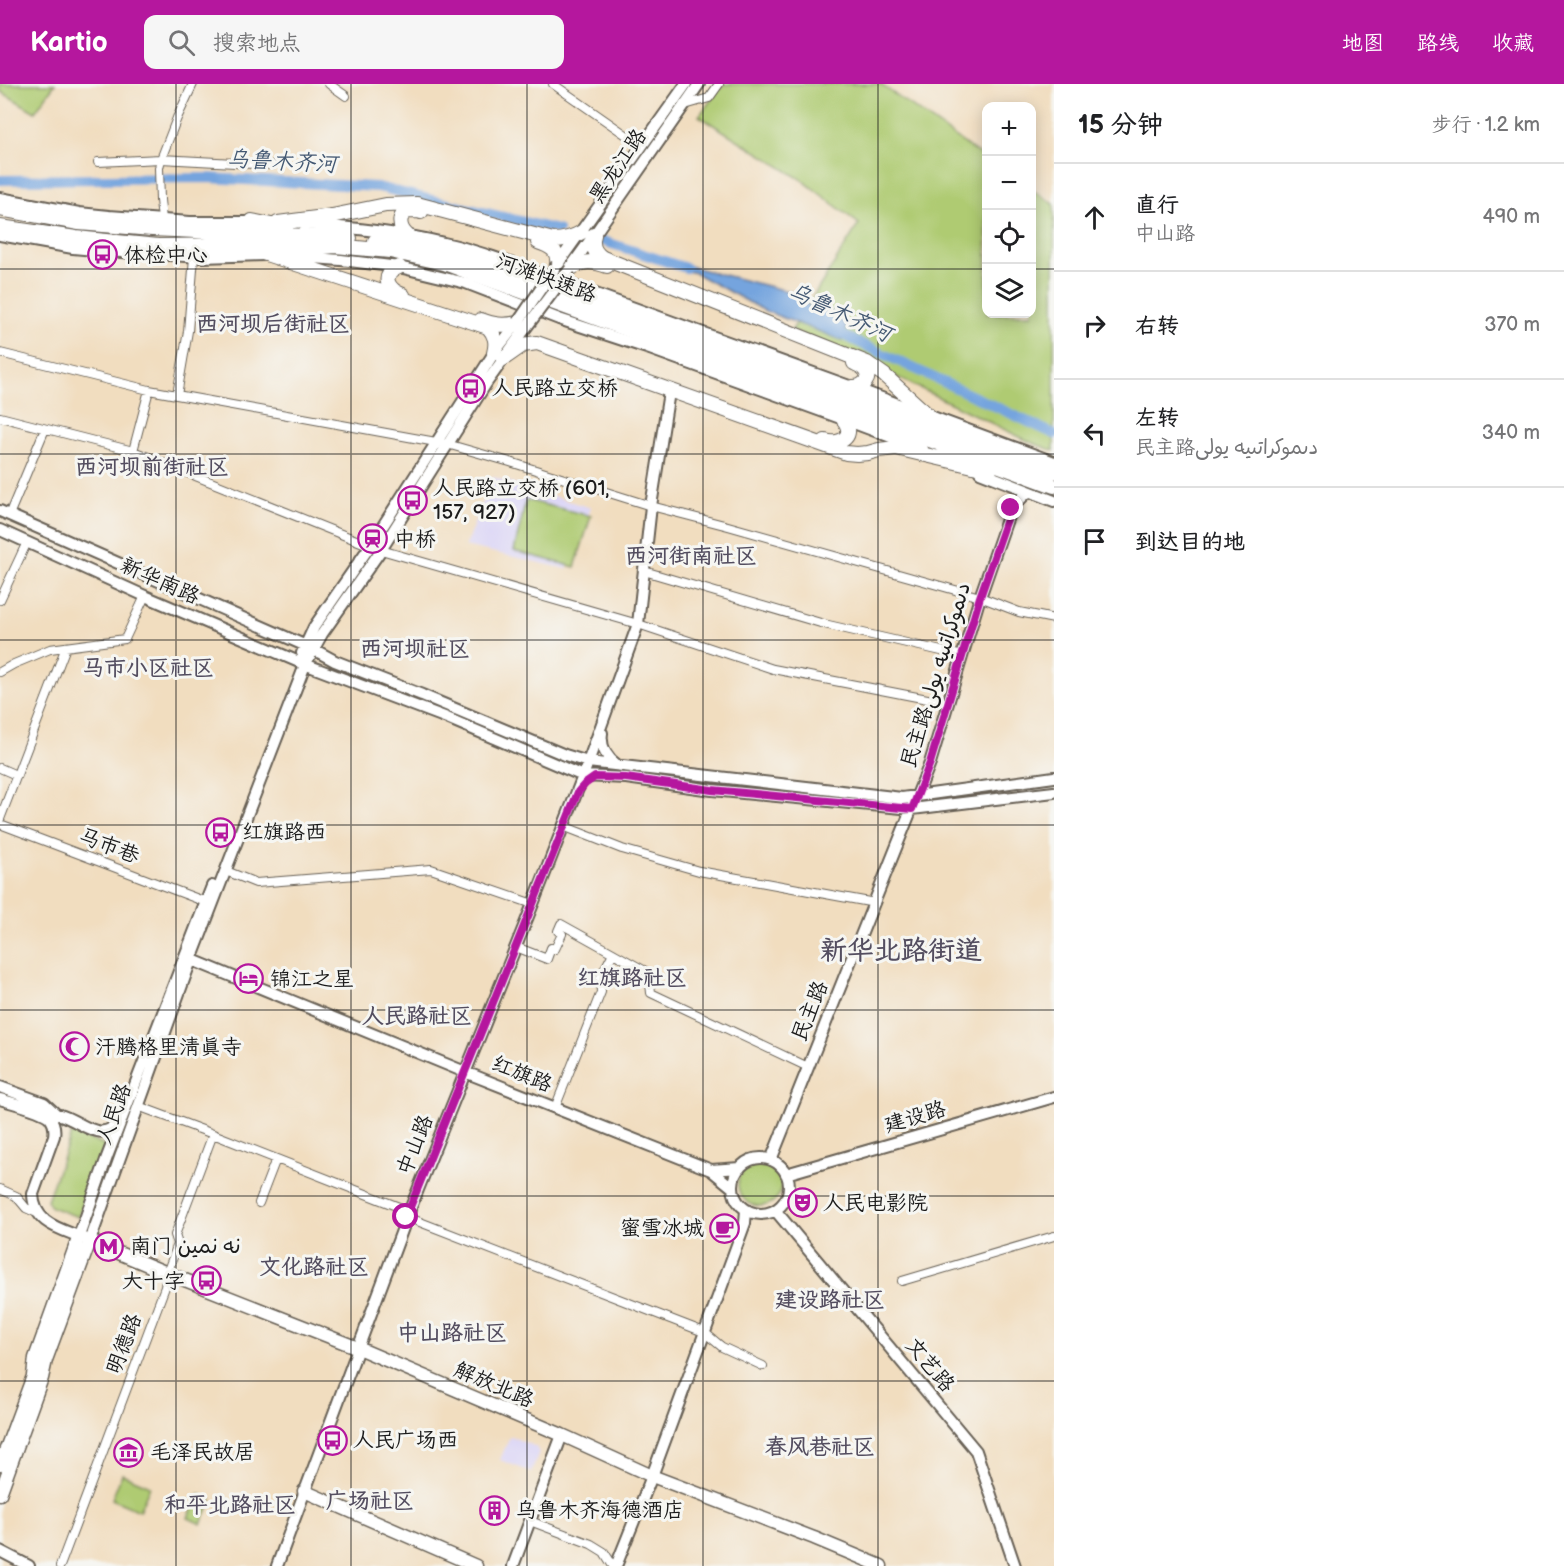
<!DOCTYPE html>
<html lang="zh">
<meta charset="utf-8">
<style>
:root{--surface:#fff;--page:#f6f6f6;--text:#202124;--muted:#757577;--line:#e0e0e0;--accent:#b5179e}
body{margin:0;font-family:"Balsamiq Sans","Playpen Sans Arabic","LXGW WenKai TC",sans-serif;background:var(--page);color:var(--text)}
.controls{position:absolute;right:18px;top:18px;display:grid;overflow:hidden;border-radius:12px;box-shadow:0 3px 15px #0003}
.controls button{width:54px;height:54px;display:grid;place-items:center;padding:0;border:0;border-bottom:2px solid var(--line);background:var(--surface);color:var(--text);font:30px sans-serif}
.stop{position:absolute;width:18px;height:18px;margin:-14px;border:4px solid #b5179e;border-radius:50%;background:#fff}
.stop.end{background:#b5179e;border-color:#fff;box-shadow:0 2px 6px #0008}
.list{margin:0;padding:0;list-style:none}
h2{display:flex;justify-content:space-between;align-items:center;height:78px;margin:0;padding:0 24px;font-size:26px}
h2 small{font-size:20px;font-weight:400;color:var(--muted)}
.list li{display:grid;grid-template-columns:39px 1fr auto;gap:18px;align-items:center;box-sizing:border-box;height:108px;padding:0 24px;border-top:2px solid var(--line)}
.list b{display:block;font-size:22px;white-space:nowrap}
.list p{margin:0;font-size:20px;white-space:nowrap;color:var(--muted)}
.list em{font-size:20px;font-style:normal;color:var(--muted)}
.icon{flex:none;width:33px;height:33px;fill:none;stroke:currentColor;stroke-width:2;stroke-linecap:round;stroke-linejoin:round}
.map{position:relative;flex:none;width:1054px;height:1482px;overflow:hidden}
header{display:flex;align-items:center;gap:36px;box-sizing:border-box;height:84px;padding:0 30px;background:var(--accent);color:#fff}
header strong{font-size:28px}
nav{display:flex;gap:33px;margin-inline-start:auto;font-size:21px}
.search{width:420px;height:54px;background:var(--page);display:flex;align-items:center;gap:15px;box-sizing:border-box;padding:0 21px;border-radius:12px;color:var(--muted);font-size:22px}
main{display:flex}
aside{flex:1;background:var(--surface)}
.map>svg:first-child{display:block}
.built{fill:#dcd6f6}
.green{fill:#afcb72;stroke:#667447;stroke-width:1.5}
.water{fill:#74a4de;stroke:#48607d;stroke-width:1.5}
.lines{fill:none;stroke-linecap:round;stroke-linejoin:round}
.river{stroke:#74a4de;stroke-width:10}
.street-casing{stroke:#676055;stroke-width:10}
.secondary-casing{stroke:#676055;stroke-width:14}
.primary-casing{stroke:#676055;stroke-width:15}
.highway-casing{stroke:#676055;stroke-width:16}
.street{stroke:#fff;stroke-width:8}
.secondary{stroke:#fff;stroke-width:10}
.primary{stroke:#fff;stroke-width:12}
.highway{stroke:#fff;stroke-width:14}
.secondary-bridge-casing{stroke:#676055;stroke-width:14;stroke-linecap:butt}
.secondary-bridge{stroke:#fff;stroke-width:10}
.route{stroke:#b5179e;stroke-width:8}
.grid{fill:none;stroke:#1c1c1c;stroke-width:1.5;stroke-opacity:0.55}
.labels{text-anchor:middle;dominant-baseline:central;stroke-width:6;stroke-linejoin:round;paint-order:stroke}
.street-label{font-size:21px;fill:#1c1c1c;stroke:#f6f6f2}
.poi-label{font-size:21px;fill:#1c1c1c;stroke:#f6f6f2;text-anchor:start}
.water-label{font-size:22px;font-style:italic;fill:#445973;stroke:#f6f6f2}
.neighbourhood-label{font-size:22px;font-weight:bold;fill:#544e60;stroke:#f6f6f2}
.district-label{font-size:27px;font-weight:bold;fill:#544e60;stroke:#f6f6f2}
</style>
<header>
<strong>Kartio</strong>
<div class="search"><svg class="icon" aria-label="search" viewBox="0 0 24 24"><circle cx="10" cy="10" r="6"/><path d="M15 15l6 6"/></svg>搜索地点</div>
<nav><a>地图</a><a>路线</a><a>收藏</a></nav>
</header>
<main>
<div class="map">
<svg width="1054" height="1482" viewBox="0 0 1054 1482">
<rect width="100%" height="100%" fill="#f6f6f2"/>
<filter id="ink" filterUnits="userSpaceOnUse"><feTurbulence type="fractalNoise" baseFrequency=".0167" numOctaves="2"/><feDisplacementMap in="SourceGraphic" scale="12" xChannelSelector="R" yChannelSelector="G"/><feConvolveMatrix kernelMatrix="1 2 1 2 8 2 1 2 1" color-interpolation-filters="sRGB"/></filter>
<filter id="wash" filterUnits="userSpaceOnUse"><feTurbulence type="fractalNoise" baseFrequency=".008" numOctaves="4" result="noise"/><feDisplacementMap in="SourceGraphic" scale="24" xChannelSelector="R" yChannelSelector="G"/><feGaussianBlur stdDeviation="1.35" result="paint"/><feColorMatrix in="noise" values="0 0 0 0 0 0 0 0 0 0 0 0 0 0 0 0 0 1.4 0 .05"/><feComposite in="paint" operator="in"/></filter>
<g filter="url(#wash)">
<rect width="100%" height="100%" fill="#f1ddbf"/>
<path class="built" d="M 493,393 L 591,424 L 567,485 L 465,462 Z
M 510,1352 L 536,1363 L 539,1369 L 531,1388 L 500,1376 Z"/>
<path class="green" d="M 0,0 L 55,0 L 35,28 L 0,7 Z
M 723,0 L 880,0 L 986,75 L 987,230 L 1032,230 L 1032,106 L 1054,120 L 1054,367 L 1030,358 L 901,295 L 792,246 L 859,140 L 802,96 L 699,32 Z
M 526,416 L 591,432 L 575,483 L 514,467 Z
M 72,1048 L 105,1062 L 78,1133 L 51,1123 L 47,1116 Z
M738 1100a22 22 0 1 1 44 0a22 22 0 1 1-44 0Z
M 122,1390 L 150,1402 L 139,1427 L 112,1415 Z
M 199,1410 L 212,1416 L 201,1440 L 188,1434 Z"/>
<path class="water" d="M 673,178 L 795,209 C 797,211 799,214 802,216 C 810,225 823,228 834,227 L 847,243 L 842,256 L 765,227 L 695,189 L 672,183 Z"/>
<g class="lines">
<path class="river" d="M 0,96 L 207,94 L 378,103 L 558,146
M 603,157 L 686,184
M 832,246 L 1054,350"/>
</g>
</g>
<g filter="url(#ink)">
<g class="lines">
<defs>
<path id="street" d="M 329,0 L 346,12
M 553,0 L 629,53
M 685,21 L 709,14 L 719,0
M 98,78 L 161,75 L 272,81
M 162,136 L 160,116 L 159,84 L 161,75 L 177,34 L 193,0
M 0,269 L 149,306 L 447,360 L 510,378 L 651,422 L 728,442 L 980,513 L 1019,528 L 1054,535
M 177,311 L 188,247 L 194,173
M 0,333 L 133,367 L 381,466 L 638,540 L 773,585 L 948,619
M 133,367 L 149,306
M 9,431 L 45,345
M 644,487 L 824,540 L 963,572
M 0,516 L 27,458
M 0,588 L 14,580 L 50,565 L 125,555 L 145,512
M 0,684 L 16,691
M 0,735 L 66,563
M 0,740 L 206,818
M 563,742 L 622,765 L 699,787 L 875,819
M 226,787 L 256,799 L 431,785 L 533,820
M 516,863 L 547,875 L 551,864 L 555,865 L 562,850 L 558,847 L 561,840 L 649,889 L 651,909 L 808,983
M 138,1022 L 213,1050 L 409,1127
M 555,1024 L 601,908 L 600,894 L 613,869
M 0,1105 L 16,1112 L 26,1124 L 37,1129
M 259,1119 L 276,1075
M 407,1133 L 704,1248 L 722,1263 L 763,1282
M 902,1197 L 1054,1152
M 530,1437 L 591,1460 L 604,1468 L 613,1482
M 60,1482 L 165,1203 L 167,1189 L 178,1160 L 175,1151 L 213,1050"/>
<path id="secondary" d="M 0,114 L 79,129 L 109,132 L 190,138 L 259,138
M 302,140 C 349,143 397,148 444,159 C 464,163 483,170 502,176 L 852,303 L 1054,378
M 0,151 L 73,164 L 105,167 L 202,173 L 265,171
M 284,172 L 341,176 L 399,183 L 466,199 L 559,235 L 647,264 L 843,335 L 923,365
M 557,181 L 686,0
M 570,184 L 594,151 L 699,0
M 980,388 L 1054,417
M 0,427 L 313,565 L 335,577 L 422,611 L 565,671 L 588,678 L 902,714 L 1054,693
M 0,446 L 145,512 L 299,578 L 447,634 L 583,692 L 626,694 L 712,706 L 912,725 L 1054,708
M 302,569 L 314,543 L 370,462 L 494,269 L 518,238
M 602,649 C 600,663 606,673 617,681
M 185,873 L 465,988 L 711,1086 L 733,1104
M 0,1003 L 44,1019 L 57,1031
M 0,1015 C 11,1019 43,1026 50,1034 C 55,1040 55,1046 54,1052 L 33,1110 C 34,1143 65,1145 90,1157 L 191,876 L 305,581 L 322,550 L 381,466 L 487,298 L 525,245
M 45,1029 C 50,1030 55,1030 60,1031 C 82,1037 100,1062 121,1036
M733 1102a28 28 0 1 1 56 0a28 28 0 1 1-56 0Z
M 771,1076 L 930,679 L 980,513 L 1011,424 L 1029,407
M 711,1086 L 740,1084
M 786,1090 L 1054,1013
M 775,1126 L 976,1367 L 1015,1482
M 79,1152 L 107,1073 L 212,802
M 0,1467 L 29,1482
M 277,1482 L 407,1133 L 533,820 L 583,692 L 638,540 L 651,422 L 669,308
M 513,1482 L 562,1351
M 616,1482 L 652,1392 L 741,1150 L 745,1139 L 746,1126"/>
<path id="primary" d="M 0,1381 L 33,1292 L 35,1274 L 79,1152
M 304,1407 L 476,1482
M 0,1410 L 42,1294 L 46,1276 L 90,1157 L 167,1189 L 358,1264 L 562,1351 L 652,1392 L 814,1454 L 881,1482"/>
<path id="highway" d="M 0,125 L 79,139 L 152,145 L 350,154
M 252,137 L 286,144
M 278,139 L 332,132 L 386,121 L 417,120 L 553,156 C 564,156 572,154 582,148
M 0,143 L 76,154 L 158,162 L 241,161 L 313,164 L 335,162 L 390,167 L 444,179 L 786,303 L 1054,402
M 594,151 C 591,161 594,169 603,174 L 867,279 L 884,291 L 929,332
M 408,152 C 399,145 396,130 410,127 C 412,127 419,127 421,128
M 375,157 C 418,161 459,173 500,185 L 1054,388
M 538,158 C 551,162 559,167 557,181
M 257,167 L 488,243 C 495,251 497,258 494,269
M 399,183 C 380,191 387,205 403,211
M 570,185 C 583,176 593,177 607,182
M 481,236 C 494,241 503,242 517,239
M 503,275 L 523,261 L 537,259 L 846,369 L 857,370 L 868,369 L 879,366 L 896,364 L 990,386
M 852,303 C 863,304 874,293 863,284 C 861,282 856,280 854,279
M 825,357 C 842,362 856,351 843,335"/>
</defs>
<use href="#street" class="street-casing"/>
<use href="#secondary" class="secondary-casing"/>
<use href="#primary" class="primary-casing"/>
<use href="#highway" class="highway-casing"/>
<use href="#street" class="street"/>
<use href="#secondary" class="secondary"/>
<use href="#primary" class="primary"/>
<use href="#highway" class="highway"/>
<defs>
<path id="secondary-bridge" d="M 518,238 L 557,181
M 525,245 L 570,185"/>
</defs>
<use href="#secondary-bridge" class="secondary-bridge-casing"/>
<use href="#secondary-bridge" class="secondary-bridge"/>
</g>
</g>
<g class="lines" filter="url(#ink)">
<path class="route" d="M 406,1133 L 533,820 L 578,708 L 585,700 L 595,693 L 626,694 L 712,706 L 912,725 L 930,679 L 980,513 L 1011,424"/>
</g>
<path class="grid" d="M 176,0 L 176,1482M 351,0 L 351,1482M 527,0 L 527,1482M 703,0 L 703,1482M 878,0 L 878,1482M 0,185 L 987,185M 1032,185 L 1054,185M 0,370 L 1054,370M 0,556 L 1054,556M 0,741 L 1054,741M 0,926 L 1054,926M 0,1112 L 1054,1112M 0,1297 L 1054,1297"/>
<defs>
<symbol id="bus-ring" viewBox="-11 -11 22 22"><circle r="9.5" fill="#f6f6f2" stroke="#b5179e" stroke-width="1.5"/><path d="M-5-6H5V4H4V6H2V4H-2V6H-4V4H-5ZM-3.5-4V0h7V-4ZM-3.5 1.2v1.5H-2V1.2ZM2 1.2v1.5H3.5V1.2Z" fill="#b5179e"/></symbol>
<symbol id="station-ring" viewBox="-11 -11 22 22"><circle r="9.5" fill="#f6f6f2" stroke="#b5179e" stroke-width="1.5"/><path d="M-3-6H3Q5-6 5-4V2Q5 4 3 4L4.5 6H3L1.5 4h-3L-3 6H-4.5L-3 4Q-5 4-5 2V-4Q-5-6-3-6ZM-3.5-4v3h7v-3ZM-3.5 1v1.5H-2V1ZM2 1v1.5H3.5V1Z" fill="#b5179e"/></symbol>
<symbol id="hotel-ring" viewBox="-11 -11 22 22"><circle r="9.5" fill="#f6f6f2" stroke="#b5179e" stroke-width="1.5"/><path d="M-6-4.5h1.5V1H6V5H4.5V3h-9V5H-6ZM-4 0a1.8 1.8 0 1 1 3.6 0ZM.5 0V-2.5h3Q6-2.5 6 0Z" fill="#b5179e"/></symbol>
<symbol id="mosque-ring" viewBox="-11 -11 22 22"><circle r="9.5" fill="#f6f6f2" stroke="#b5179e" stroke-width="1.5"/><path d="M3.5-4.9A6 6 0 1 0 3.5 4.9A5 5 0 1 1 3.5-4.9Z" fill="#b5179e"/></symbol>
<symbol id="theatre-ring" viewBox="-11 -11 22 22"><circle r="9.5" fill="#f6f6f2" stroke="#b5179e" stroke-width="1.5"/><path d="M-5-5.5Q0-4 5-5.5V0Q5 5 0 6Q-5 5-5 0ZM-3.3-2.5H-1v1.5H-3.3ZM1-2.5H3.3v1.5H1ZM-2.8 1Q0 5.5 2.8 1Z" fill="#b5179e"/></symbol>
<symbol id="cafe-ring" viewBox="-11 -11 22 22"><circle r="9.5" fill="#f6f6f2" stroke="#b5179e" stroke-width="1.5"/><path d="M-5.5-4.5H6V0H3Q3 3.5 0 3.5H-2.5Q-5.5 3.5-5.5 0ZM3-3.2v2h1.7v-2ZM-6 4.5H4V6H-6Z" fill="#b5179e"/></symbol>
<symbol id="metro-ring" viewBox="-11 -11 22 22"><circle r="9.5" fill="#f6f6f2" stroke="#b5179e" stroke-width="1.5"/><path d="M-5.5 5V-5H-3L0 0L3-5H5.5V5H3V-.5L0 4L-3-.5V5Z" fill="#b5179e"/></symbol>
<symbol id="museum-ring" viewBox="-11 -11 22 22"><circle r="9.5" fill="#f6f6f2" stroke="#b5179e" stroke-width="1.5"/><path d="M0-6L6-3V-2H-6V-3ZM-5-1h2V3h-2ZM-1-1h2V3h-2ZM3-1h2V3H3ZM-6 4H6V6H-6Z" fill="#b5179e"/></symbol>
<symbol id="building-ring" viewBox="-11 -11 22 22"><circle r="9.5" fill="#f6f6f2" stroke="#b5179e" stroke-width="1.5"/><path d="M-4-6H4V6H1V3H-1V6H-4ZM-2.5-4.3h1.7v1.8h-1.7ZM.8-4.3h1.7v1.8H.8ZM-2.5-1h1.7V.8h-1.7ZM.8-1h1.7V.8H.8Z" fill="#b5179e"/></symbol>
</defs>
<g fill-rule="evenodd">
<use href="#bus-ring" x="86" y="154" width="33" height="33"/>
<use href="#bus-ring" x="454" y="288" width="33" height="33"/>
<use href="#bus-ring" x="396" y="400" width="33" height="33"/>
<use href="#station-ring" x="356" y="438" width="33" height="33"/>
<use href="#bus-ring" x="204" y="732" width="33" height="33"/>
<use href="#hotel-ring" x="232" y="878" width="33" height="33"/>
<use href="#mosque-ring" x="58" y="946" width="33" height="33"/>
<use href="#theatre-ring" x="786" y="1102" width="33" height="33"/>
<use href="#cafe-ring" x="708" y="1128" width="33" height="33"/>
<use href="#metro-ring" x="92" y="1146" width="33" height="33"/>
<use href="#bus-ring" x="190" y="1180" width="33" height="33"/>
<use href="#bus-ring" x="316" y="1340" width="33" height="33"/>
<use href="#museum-ring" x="112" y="1352" width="33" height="33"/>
<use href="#building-ring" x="478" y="1410" width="33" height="33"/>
</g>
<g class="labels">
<g class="street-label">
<text transform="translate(618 82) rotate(-56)">黑龙江路</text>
<text transform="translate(546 194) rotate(20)">河滩快速路</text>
<text transform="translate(160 497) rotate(24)">新华南路</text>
<text transform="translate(936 591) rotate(-73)">民主路دىموكراتىيە يولى</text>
<text transform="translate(109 762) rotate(21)">马市巷</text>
<text transform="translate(810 927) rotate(-68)">民主路</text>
<text transform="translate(522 990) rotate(22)">红旗路</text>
<text transform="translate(114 1030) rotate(-70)">人民路</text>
<text transform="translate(915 1033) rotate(-16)">建设路</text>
<text transform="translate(415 1061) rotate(-68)">中山路</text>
<text transform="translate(124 1260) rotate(-69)">明德路</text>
<text transform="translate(930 1281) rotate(50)">文艺路</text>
<text transform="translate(494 1301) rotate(23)">解放北路</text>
</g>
<g class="poi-label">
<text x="124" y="171">体检中心</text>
<text x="492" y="304">人民路立交桥</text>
<text x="433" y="404">人民路立交桥 (601,<tspan x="433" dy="24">157, 927)</tspan></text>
<text x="394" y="455">中桥</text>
<text x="242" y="748">红旗路西</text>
<text x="270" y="895">锦江之星</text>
<text x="95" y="963">汗腾格里清真寺</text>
<text x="823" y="1119">人民电影院</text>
<text x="704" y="1144" text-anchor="end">蜜雪冰城</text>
<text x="130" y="1162">南门 نە نمين</text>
<text x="185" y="1197" text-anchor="end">大十字</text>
<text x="353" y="1356">人民广场西</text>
<text x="150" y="1368">毛泽民故居</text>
<text x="516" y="1426">乌鲁木齐海德酒店</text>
</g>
<g class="water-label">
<text transform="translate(282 78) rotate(3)">乌鲁木齐河</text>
<text transform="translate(840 229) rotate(25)">乌鲁木齐河</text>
</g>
<g class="neighbourhood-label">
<text x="273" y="240">西河坝后街社区</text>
<text x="152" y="383">西河坝前街社区</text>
<text x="691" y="472">西河街南社区</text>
<text x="415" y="565">西河坝社区</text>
<text x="148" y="584">马市小区社区</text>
<text x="632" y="894">红旗路社区</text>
<text x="417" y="932">人民路社区</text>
<text x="314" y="1183">文化路社区</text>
<text x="830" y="1216">建设路社区</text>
<text x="452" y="1249">中山路社区</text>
<text x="820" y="1363">春风巷社区</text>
<text x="370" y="1417">广场社区</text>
<text x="230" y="1421">和平北路社区</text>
</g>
<g class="district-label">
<text x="901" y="867">新华北路街道</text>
</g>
</g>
</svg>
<div class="controls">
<button>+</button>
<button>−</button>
<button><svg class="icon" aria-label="locate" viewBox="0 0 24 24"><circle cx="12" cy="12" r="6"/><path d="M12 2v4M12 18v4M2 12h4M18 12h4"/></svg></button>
<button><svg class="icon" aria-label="layers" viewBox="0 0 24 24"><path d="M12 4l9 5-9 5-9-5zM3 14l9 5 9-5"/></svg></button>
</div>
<div class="stop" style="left:406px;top:1133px"></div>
<div class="stop end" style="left:1011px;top:424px"></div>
</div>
<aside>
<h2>15 分钟<small>步行 · 1.2 km</small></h2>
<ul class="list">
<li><svg class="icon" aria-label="ahead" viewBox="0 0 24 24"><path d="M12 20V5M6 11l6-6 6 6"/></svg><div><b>直行</b><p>中山路</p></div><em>490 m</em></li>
<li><svg class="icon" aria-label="right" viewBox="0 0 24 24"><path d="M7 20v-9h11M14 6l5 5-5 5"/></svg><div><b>右转</b></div><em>370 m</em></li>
<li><svg class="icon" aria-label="left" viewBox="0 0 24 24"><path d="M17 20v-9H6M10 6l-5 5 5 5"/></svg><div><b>左转</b><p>民主路دىموكراتىيە يولى</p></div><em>340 m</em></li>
<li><svg class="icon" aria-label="arrive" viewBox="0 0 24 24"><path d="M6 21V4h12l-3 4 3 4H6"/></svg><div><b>到达目的地</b></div></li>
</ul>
</aside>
</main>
